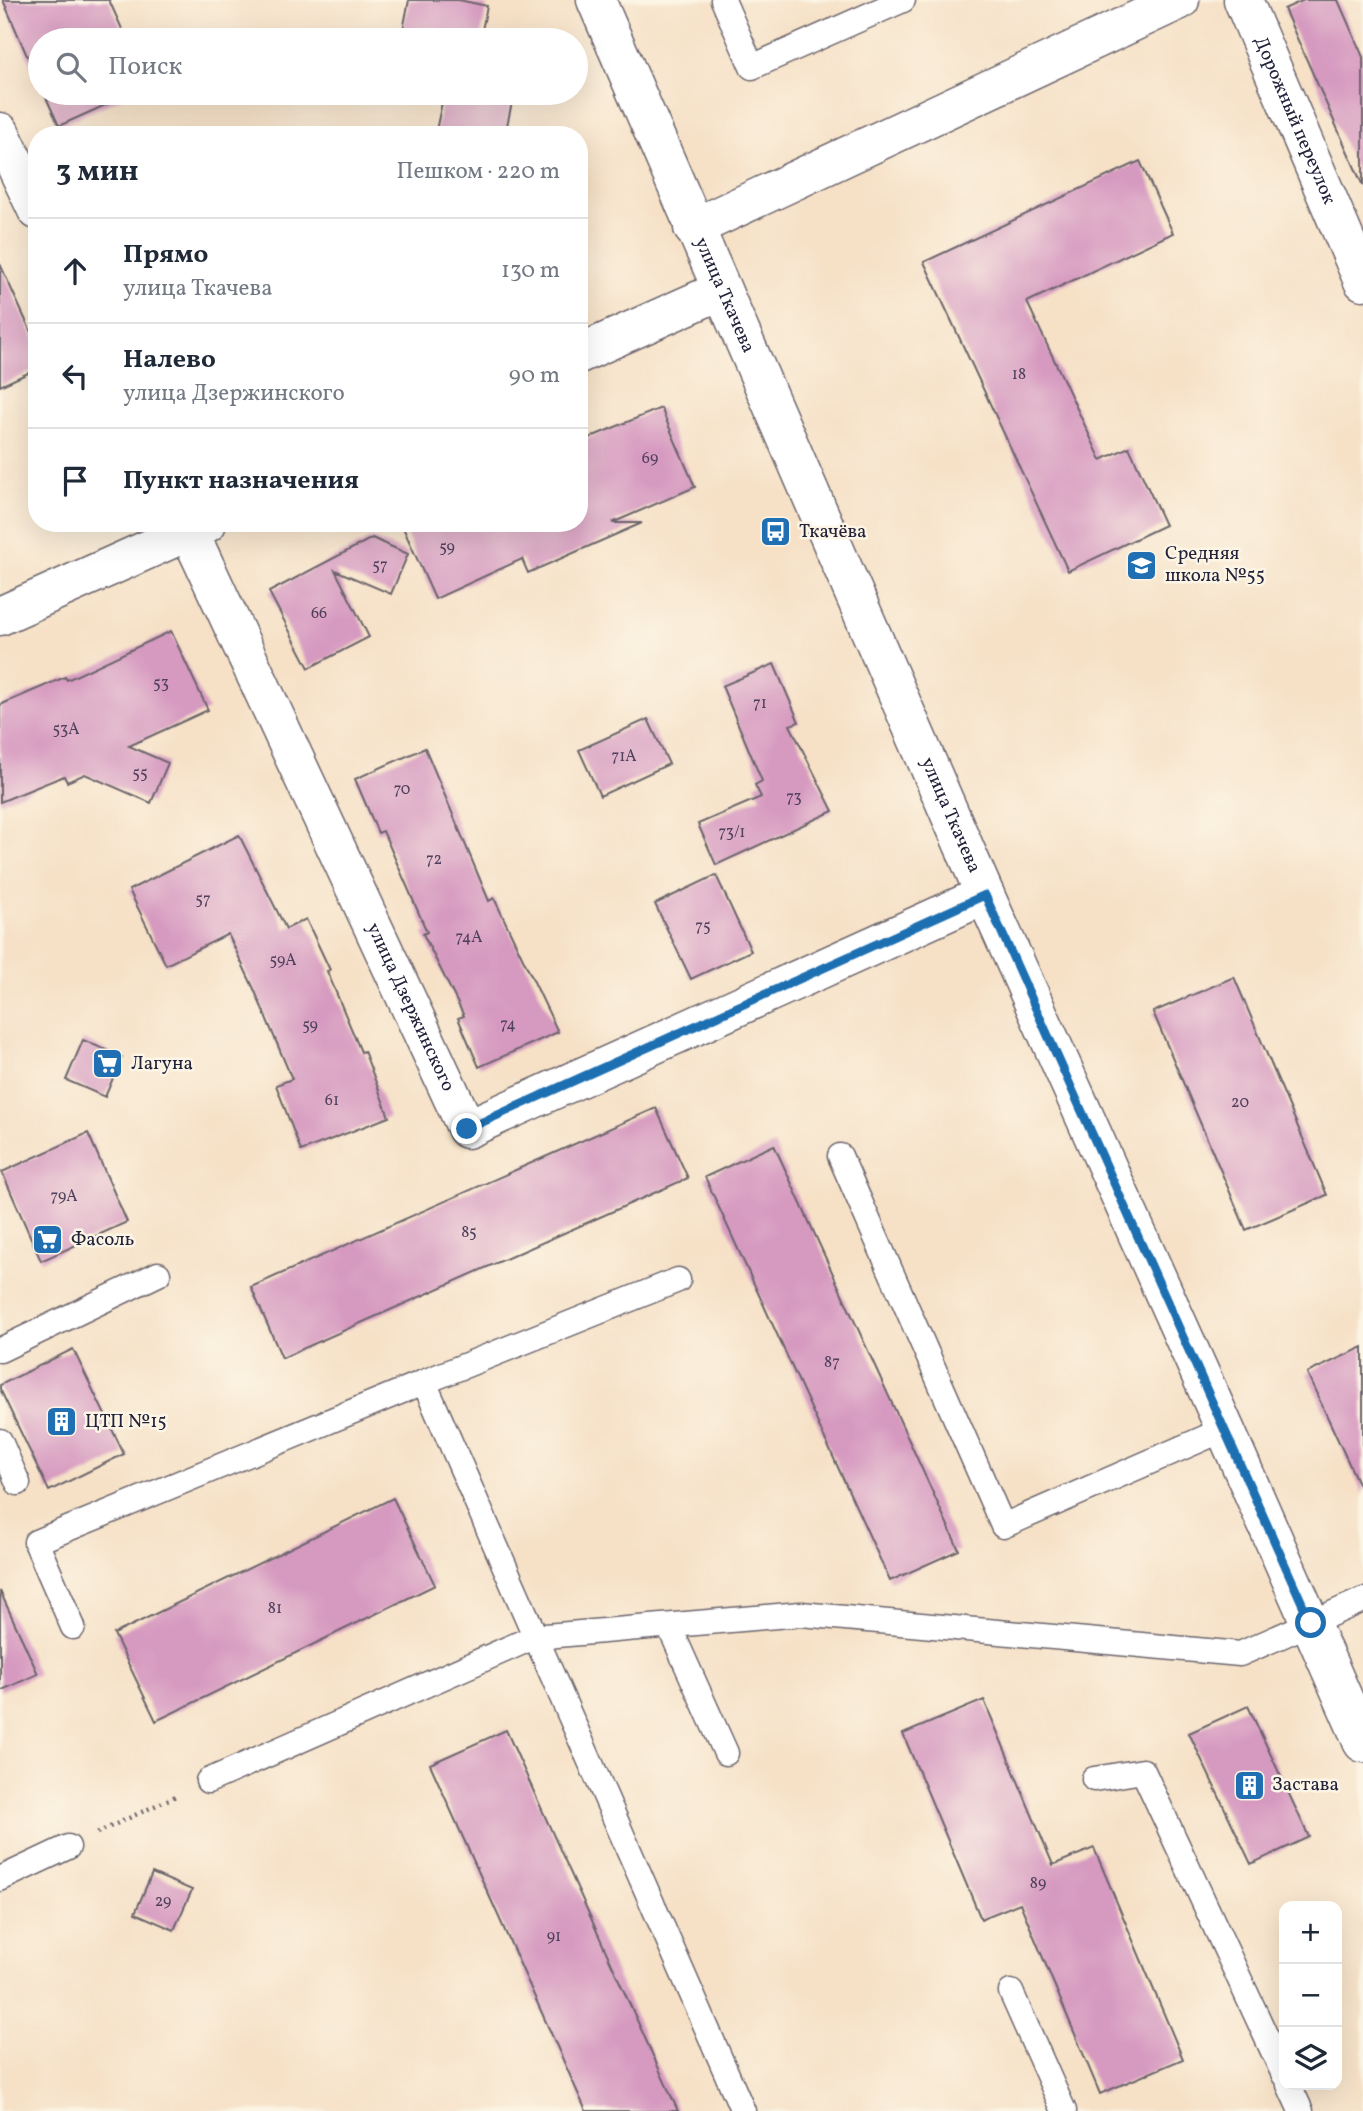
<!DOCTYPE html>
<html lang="ru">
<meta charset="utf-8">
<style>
:root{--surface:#fff;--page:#f2f2f3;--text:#1f2937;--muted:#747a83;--line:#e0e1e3}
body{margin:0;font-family:Vollkorn,serif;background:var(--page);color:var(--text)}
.controls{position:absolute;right:21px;bottom:21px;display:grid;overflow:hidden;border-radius:14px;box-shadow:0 7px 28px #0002}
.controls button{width:63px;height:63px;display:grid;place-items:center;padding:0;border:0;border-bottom:2px solid var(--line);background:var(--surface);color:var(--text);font:35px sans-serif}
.stop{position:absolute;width:21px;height:21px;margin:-16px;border:5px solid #1f6fb2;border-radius:50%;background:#fff}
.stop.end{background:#1f6fb2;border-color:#fff;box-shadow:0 2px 7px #0008}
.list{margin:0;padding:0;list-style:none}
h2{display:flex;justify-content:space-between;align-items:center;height:91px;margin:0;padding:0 28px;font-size:30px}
h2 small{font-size:23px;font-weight:400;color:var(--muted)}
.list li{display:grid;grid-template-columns:46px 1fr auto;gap:21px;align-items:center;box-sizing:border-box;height:105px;padding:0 28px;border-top:2px solid var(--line)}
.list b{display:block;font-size:26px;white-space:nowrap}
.list p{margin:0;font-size:23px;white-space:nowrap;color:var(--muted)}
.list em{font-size:23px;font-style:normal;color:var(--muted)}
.icon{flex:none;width:38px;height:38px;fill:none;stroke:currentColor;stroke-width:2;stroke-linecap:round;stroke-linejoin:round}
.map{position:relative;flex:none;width:1363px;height:2111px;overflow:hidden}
.search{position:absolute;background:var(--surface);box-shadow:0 7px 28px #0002;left:28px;top:28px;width:560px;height:77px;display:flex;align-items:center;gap:18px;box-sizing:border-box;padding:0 24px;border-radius:38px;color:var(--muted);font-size:26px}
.panel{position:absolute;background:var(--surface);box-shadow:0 7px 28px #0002;left:28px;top:126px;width:560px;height:406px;border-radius:28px}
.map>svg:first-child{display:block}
.building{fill:#d699c0}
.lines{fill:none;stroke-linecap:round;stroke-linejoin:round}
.lane-casing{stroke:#6c656c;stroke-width:27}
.street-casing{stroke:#6c656c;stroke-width:41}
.secondary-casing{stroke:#6c656c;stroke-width:41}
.path{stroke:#6c656c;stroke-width:4.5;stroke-dasharray:2 5;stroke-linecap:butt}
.lane{stroke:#fff;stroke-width:24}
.street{stroke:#fff;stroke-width:38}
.secondary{stroke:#fff;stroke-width:38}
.route{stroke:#1f6fb2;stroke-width:9}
.labels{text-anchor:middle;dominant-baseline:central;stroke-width:5;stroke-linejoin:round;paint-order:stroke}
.number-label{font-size:16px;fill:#4f405c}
.street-label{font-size:19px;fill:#22223b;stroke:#fcf5e5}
.poi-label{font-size:19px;fill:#22223b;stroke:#fcf5e5;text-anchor:start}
</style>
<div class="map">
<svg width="1363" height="2111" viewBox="0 0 1363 2111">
<rect width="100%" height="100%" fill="#fcf5e5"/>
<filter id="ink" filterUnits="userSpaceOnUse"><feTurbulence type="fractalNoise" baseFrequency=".0143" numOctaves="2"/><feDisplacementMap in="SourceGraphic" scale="14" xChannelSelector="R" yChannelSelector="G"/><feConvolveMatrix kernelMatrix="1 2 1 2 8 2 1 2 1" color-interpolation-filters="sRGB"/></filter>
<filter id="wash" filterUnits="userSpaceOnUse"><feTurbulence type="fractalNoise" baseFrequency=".00686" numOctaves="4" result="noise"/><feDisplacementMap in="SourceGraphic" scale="28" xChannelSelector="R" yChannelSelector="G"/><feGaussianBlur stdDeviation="1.57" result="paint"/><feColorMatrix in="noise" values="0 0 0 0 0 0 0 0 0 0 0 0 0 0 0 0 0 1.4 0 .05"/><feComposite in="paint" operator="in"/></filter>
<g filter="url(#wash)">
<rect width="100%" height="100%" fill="#f6e1c7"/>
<g id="blocks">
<path class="building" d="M 3,0 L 109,0 L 127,40 L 40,40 L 40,86 Z
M 409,0 L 459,0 L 487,6 L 480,40 L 401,40 Z
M 1304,0 L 1338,0 L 1363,57 L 1363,186 L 1284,9 Z
M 44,93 L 132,93 L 59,126 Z
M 444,93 L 514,93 L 505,135 L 435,135 Z
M 1140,161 L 1173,233 L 1027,302 L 1101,460 L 1129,447 L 1165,525 L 1068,571 L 924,262 Z
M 0,264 L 37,345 L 37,369 L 0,386 Z
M 661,408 L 695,487 L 612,523 L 642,523 L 528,573 L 522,559 L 435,599 L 401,523 L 579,523 L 579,442 Z
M 372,538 L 408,554 L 391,594 L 335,570 L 369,637 L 309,668 L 269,592 Z
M 171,631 L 208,710 L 129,746 L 168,763 L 151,803 L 85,774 L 67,782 L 64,776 L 0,802 L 0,705 L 65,677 L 67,680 Z
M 774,664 L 799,722 L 790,725 L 833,811 L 716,865 L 698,824 L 761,797 L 755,785 L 762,781 L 722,686 Z
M 648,719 L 669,764 L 600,796 L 579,750 Z
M 425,748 L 489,901 L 494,898 L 558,1032 L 479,1067 L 458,1018 L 464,1016 L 423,934 L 427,932 L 383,831 L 378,833 L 355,779 Z
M 239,835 L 286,929 L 306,919 L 330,970 L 327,971 L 361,1052 L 364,1051 L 389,1117 L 301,1151 L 276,1085 L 292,1079 L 254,989 L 228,934 L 166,965 L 129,890 Z
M 716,875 L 751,951 L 691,979 L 655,904 Z
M 1234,977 L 1327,1195 L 1246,1230 L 1153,1012 Z
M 83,1040 L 122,1057 L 105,1097 L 66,1080 Z
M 656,1108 L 688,1178 L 282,1358 L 251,1287 Z
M 88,1133 L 127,1222 L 41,1261 L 2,1172 Z
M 774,1145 L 959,1550 L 890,1581 L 705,1177 Z
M 1363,1347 L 1363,1494 L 1307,1373 Z
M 73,1349 L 124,1454 L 49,1491 L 0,1389 L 0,1385 Z
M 393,1498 L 435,1585 L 156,1721 L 114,1634 Z
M 0,1591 L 38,1674 L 0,1691 Z
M 984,1700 L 1053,1865 L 1094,1848 L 1183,2059 L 1100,2094 L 1020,1903 L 981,1919 L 903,1734 Z
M 1248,1706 L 1309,1837 L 1251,1864 L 1189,1733 Z
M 506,1730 L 678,2111 L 586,2111 L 430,1764 Z
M 152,1873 L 192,1890 L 174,1930 L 135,1913 Z"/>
</g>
</g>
<g filter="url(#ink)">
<use href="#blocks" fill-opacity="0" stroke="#6c656c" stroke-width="2"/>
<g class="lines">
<defs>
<path id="lane" d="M 723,0 L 752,67 L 903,0
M 840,1156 L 1003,1526 L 1225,1429
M 678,1280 L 424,1382 L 743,2111
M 0,1350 L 158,1274
M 0,1441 L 18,1483
M 669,1626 L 726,1753
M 73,1627 L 36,1542 L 424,1382
M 1094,1779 L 1143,1771 L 1284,2075
M 208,1781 L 534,1637 L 801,1614 L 1240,1654 L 1363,1600
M 0,1879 L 68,1847
M 1011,1992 L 1064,2111
M 1289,2085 L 1301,2111"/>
<g id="street">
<path id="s1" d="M 1243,0 L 1363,281"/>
<path d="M 0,132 L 37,210"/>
<path d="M 693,228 L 1180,0"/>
<path id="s2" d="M 185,523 L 467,1129 L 985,895"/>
</g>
<g id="secondary">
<path id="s3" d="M 596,0 L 985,895 L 1225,1429 L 1363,1743"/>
<path d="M 579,354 L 722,290"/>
<path d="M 0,616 L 207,523"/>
</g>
</defs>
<use href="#lane" class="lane-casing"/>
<use href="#street" class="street-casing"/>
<use href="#secondary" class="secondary-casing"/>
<path class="path" d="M 97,1833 L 178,1795"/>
<use href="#lane" class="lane"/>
<use href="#street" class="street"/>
<use href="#secondary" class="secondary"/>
</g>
</g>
<g class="lines" filter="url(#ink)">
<path class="route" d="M 467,1129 L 985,895 L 1311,1623"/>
</g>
<defs>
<symbol id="bus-square" viewBox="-11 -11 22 22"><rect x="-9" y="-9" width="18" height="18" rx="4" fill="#1f6fb2" stroke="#fcf5e5"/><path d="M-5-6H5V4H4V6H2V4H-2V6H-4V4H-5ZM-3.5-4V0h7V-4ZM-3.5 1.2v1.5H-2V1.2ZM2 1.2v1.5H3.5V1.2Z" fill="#fff"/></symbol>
<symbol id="school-square" viewBox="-11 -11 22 22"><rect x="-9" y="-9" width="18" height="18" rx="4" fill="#1f6fb2" stroke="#fcf5e5"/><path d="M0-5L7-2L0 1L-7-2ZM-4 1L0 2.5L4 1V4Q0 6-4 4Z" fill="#fff"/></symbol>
<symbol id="supermarket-square" viewBox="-11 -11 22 22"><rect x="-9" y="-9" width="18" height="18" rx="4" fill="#1f6fb2" stroke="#fcf5e5"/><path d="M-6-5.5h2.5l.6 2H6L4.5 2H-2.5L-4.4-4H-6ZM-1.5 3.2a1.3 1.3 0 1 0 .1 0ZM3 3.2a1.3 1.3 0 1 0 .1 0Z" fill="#fff"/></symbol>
<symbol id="building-square" viewBox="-11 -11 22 22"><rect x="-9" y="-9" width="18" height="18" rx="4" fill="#1f6fb2" stroke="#fcf5e5"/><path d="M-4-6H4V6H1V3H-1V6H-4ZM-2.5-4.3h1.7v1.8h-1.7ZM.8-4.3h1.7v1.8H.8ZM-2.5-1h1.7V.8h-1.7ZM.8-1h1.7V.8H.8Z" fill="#fff"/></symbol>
</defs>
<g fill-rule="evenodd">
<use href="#bus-square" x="758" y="514" width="35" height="35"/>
<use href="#school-square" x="1124" y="548" width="35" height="35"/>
<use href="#supermarket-square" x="90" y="1046" width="35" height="35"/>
<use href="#supermarket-square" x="30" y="1222" width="35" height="35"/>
<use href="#building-square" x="44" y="1404" width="35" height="35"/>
<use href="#building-square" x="1232" y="1768" width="35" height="35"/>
</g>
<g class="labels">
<g class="number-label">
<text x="1019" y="375">18</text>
<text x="650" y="459">69</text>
<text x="447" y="548">59</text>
<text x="380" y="566">57</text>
<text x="319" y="614">66</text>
<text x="161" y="684">53</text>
<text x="760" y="704">71</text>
<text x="66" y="730">53А</text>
<text x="624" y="757">71А</text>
<text x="140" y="774">55</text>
<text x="402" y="790">70</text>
<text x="794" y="798">73</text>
<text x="732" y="833">73/1</text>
<text x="434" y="860">72</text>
<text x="203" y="900">57</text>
<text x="703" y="927">75</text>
<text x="469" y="938">74А</text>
<text x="283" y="961">59А</text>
<text x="508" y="1025">74</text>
<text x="310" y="1026">59</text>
<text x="332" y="1101">61</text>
<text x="1240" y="1103">20</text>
<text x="64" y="1197">79А</text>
<text x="469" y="1233">85</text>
<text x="832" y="1363">87</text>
<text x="275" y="1609">81</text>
<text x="1038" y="1884">89</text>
<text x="163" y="1902">29</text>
<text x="554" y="1937">91</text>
</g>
<g class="street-label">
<text stroke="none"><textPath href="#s1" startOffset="131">Дорожный переулок</textPath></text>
<text stroke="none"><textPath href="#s3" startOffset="322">улица Ткачева</textPath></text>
<text stroke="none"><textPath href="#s3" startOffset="889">улица Ткачева</textPath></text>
<text stroke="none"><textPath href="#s2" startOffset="534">улица Дзержинского</textPath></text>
</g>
<g class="poi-label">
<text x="799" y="532">Ткачёва</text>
<text x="1165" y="554">Средняя<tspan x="1165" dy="22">школа №55</tspan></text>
<text x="131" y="1064">Лагуна</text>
<text x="71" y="1240">Фасоль</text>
<text x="85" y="1422">ЦТП №15</text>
<text x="1272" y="1785">Застава</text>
</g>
</g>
</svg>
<div class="controls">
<button>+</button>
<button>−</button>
<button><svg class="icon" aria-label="layers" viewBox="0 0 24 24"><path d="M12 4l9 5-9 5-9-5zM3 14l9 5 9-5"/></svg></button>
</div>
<div class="stop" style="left:1311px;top:1623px"></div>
<div class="stop end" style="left:467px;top:1129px"></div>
<div class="search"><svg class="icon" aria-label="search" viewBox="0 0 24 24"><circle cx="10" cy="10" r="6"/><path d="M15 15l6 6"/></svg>Поиск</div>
<section class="panel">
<h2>3 мин<small>Пешком · 220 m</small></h2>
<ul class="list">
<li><svg class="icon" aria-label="ahead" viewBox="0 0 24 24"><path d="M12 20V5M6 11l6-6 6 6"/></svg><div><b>Прямо</b><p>улица Ткачева</p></div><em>130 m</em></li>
<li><svg class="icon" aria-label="left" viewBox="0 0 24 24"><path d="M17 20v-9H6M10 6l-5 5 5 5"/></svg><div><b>Налево</b><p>улица Дзержинского</p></div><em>90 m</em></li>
<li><svg class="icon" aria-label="arrive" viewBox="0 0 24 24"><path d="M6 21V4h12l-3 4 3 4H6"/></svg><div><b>Пункт назначения</b></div></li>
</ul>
</section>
</div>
